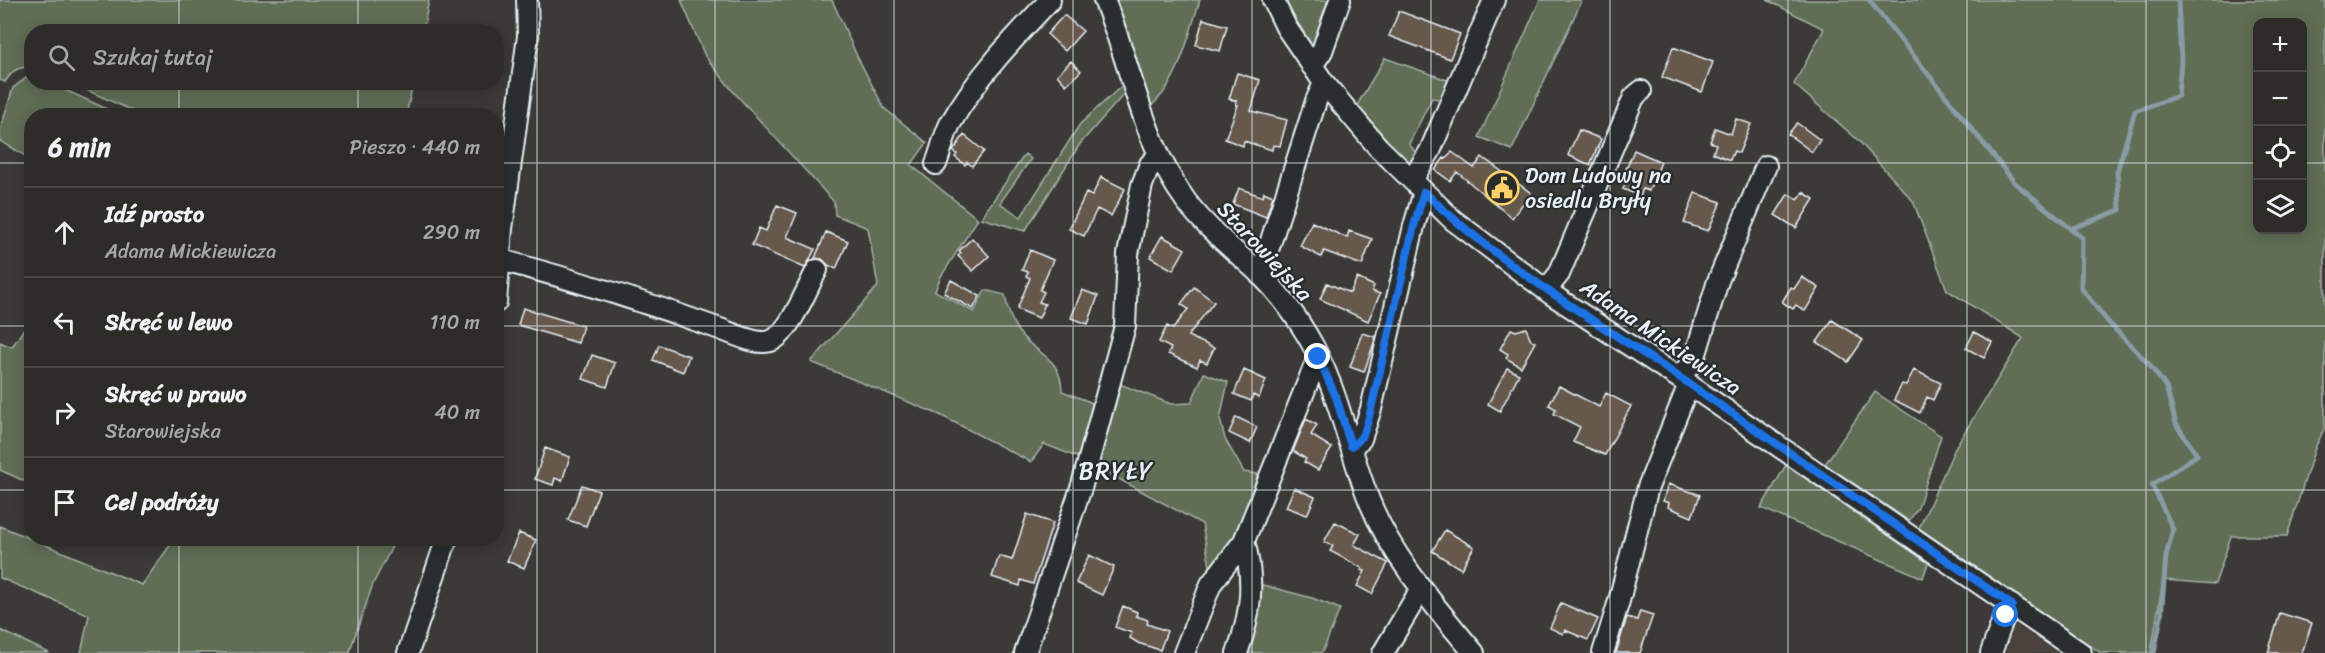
<!DOCTYPE html>
<html lang="pl">
<meta charset="utf-8">
<style>
:root{--surface:#2d2c29;--page:#353431;--text:#f1f3f6;--muted:#a7a7a8;--line:#484846}
body{margin:0;font-family:Sriracha,sans-serif;background:var(--page);color:var(--text)}
.controls{position:absolute;right:18px;top:18px;display:grid;overflow:hidden;border-radius:12px;box-shadow:0 3px 15px #0003}
.controls button{width:54px;height:54px;display:grid;place-items:center;padding:0;border:0;border-bottom:2px solid var(--line);background:var(--surface);color:var(--text);font:30px sans-serif}
.stop{position:absolute;width:18px;height:18px;margin:-14px;border:4px solid #1a73e8;border-radius:50%;background:#fff}
.stop.end{background:#1a73e8;border-color:#fff;box-shadow:0 2px 6px #0008}
.list{margin:0;padding:0;list-style:none}
h2{display:flex;justify-content:space-between;align-items:center;height:78px;margin:0;padding:0 24px;font-size:26px}
h2 small{font-size:20px;font-weight:400;color:var(--muted)}
.list li{display:grid;grid-template-columns:39px 1fr auto;gap:18px;align-items:center;box-sizing:border-box;height:90px;padding:0 24px;border-top:2px solid var(--line)}
.list b{display:block;font-size:22px;white-space:nowrap}
.list p{margin:0;font-size:20px;white-space:nowrap;color:var(--muted)}
.list em{font-size:20px;font-style:normal;color:var(--muted)}
.icon{flex:none;width:33px;height:33px;fill:none;stroke:currentColor;stroke-width:2;stroke-linecap:round;stroke-linejoin:round}
.map{position:relative;flex:none;width:2325px;height:653px;overflow:hidden}
.search{position:absolute;background:var(--surface);box-shadow:0 3px 15px #0003;left:24px;top:24px;width:480px;height:66px;display:flex;align-items:center;gap:15px;box-sizing:border-box;padding:0 21px;border-radius:24px;color:var(--muted);font-size:22px}
.panel{position:absolute;background:var(--surface);box-shadow:0 3px 15px #0003;left:24px;top:108px;width:480px;height:438px;border-radius:24px}
.map>svg:first-child{display:block}
.built{fill:#49433d}
.green{fill:#616e56;stroke:#a4b0a7;stroke-width:1.5;fill-rule:evenodd}
.lines{fill:none;stroke-linecap:round;stroke-linejoin:round}
.stream{stroke:#899ba5;stroke-width:5}
.building{fill:#66584c;stroke:#e8f1f8;stroke-width:1.5}
.minor-casing{stroke:#e8f1f8;stroke-width:24}
.minor{stroke:#2a2d2e;stroke-width:20}
.route{stroke:#1a73e8;stroke-width:8}
.grid{fill:none;stroke:#e8f1f8;stroke-width:1.5;stroke-opacity:0.55}
.labels{text-anchor:middle;dominant-baseline:central;stroke-width:4.5;stroke-linejoin:round;paint-order:stroke}
.poi-label{font-size:22px;fill:#e8f1f8;stroke:#2a2d2e;text-anchor:start}
.street-label{font-size:22px;fill:#e8f1f8;stroke:#2a2d2e}
.neighbourhood-label{font-size:24px;letter-spacing:1.5px;fill:#e8f1f8;stroke:#2a2d2e}
</style>
<div class="map">
<svg width="2325" height="653" viewBox="0 0 2325 653">
<rect width="100%" height="100%" fill="#3c3a37"/>
<filter id="ink" filterUnits="userSpaceOnUse"><feTurbulence type="fractalNoise" baseFrequency=".0167" numOctaves="2"/><feDisplacementMap in="SourceGraphic" scale="12" xChannelSelector="R" yChannelSelector="G"/><feConvolveMatrix kernelMatrix="1 2 1 2 8 2 1 2 1" color-interpolation-filters="sRGB"/></filter>
<g filter="url(#ink)">
<path class="built" d="M 2014,623 L 2058,653 L 2005,653 Z"/>
<path class="green" d="M 0,0 L 429,0 L 423,31 L 32,32 L 31,67 C 17,67 13,70 5,82 L 0,80 Z
M 681,0 L 832,0 L 857,56 L 884,108 L 927,143 L 911,165 L 978,219 L 940,278 L 935,291 L 974,312 L 985,290 L 1005,295 C 1007,308 1010,319 1018,331 C 1035,355 1061,355 1062,391 L 1103,407 L 1117,383 L 1171,404 L 1191,403 L 1204,373 L 1228,382 L 1220,419 L 1225,439 L 1244,472 L 1257,474 C 1254,521 1239,537 1211,572 L 1202,524 L 1082,459 L 1044,444 L 1031,462 L 940,415 L 811,362 L 878,286 L 868,228 L 835,215 L 834,202 L 732,90 L 705,56 Z
M 1110,0 L 1200,0 C 1188,36 1179,86 1147,109 Z
M 1284,0 L 1338,0 L 1317,54 Z
M 1540,0 L 1582,0 L 1512,150 L 1479,137 Z
M 1767,0 L 2325,0 L 2325,427 L 2315,448 L 2287,536 L 2231,536 L 2215,584 L 2163,580 L 2151,653 L 2101,653 L 1919,528 L 1956,446 L 2023,338 L 1947,290 L 1913,201 L 1859,141 L 1794,84 L 1824,29 ZM 2258,22 L 2302,22 L 2302,230 L 2258,230 Z
M 1385,58 L 1453,82 L 1445,100 L 1432,98 L 1409,144 L 1420,158 L 1417,163 L 1409,165 L 1357,109 L 1360,100 Z
M 26,78 L 31,78 L 32,82 L 50,83 L 120,115 L 32,116 L 31,159 L 0,141 L 0,130 L 13,88 Z
M 1127,81 L 1138,115 L 1133,121 L 1124,94 L 1080,144 L 1025,231 L 981,218 L 1025,154 L 1031,159 L 1000,203 L 1021,217 L 1080,124 Z
M 71,83 L 413,83 L 406,116 L 142,115 Z
M 31,318 L 32,318 L 31,484 L 0,470 L 0,342 L 12,347 Z
M 1875,392 L 1941,436 L 1918,508 L 1909,521 L 1825,464 Z
M 1786,465 L 1928,563 L 1923,578 L 1761,508 Z
M 0,526 L 142,585 L 171,544 L 160,539 L 396,539 L 373,584 L 349,653 L 81,653 L 89,615 L 0,578 Z
M 1255,583 L 1312,598 L 1340,609 L 1322,653 L 1243,653 Z
M 0,630 L 49,653 L 0,653 Z"/>
<g class="lines">
<path class="stream" d="M 1869,0 L 2015,183 L 2082,238 L 2081,288 L 2108,322 L 2148,363 L 2166,387 L 2176,424 L 2197,455 L 2152,485 L 2173,529 L 2166,556 L 2161,617 L 2154,653
M 2070,229 L 2120,210 L 2117,172 L 2135,111 L 2178,96 L 2181,61 L 2178,0"/>
</g>
<path class="building" d="M 1399,11 L 1460,34 L 1450,59 L 1389,36 Z
M 1064,15 L 1083,31 L 1065,51 L 1047,34 Z
M 1203,19 L 1227,26 L 1220,51 L 1196,45 Z
M 1673,47 L 1713,62 L 1702,92 L 1662,77 Z
M 1071,61 L 1081,71 L 1066,85 L 1057,75 Z
M 1237,73 L 1260,80 L 1251,111 L 1287,120 L 1280,146 L 1273,145 L 1272,150 L 1244,141 L 1243,146 L 1225,139 L 1238,105 L 1236,105 L 1237,101 L 1229,99 Z
M 1736,119 L 1751,124 L 1739,153 L 1734,151 L 1730,160 L 1713,153 L 1716,144 L 1710,142 L 1715,128 L 1731,134 Z
M 1797,123 L 1820,140 L 1812,152 L 1788,134 Z
M 1579,130 L 1601,139 L 1590,165 L 1568,155 Z
M 964,135 L 984,151 L 972,166 L 967,162 L 965,165 L 955,157 L 957,154 L 953,151 Z
M 1634,150 L 1661,162 L 1649,191 L 1643,189 L 1640,196 L 1623,189 L 1626,181 L 1622,179 Z
M 1452,152 L 1474,168 L 1482,157 L 1531,193 L 1512,218 L 1457,172 L 1450,181 L 1435,170 L 1444,158 L 1446,159 Z
M 1101,177 L 1125,189 L 1111,216 L 1097,209 L 1084,236 L 1069,229 L 1086,193 L 1092,196 Z
M 1239,188 L 1263,197 L 1264,192 L 1273,196 L 1266,217 L 1233,204 Z
M 1803,192 L 1814,199 L 1796,228 L 1775,215 L 1788,194 L 1798,200 Z
M 1695,193 L 1721,202 L 1708,231 L 1684,223 Z
M 777,205 L 797,213 L 787,237 L 815,249 L 805,268 L 752,245 L 759,228 L 766,231 Z
M 1312,222 L 1347,238 L 1349,231 L 1372,239 L 1362,265 L 1324,251 L 1321,257 L 1300,246 Z
M 826,232 L 848,241 L 836,269 L 828,265 L 822,259 L 815,258 Z
M 1162,236 L 1185,249 L 1173,270 L 1150,257 Z
M 972,238 L 989,256 L 973,271 L 958,256 L 961,253 L 959,251 Z
M 1030,250 L 1053,260 L 1040,290 L 1044,292 L 1039,302 L 1045,304 L 1039,318 L 1017,309 L 1030,278 L 1026,276 L 1028,272 L 1022,270 Z
M 1802,277 L 1819,288 L 1805,311 L 1796,305 L 1793,309 L 1782,302 L 1791,287 L 1794,289 Z
M 1357,278 L 1374,286 L 1372,291 L 1380,294 L 1368,321 L 1320,299 L 1327,283 L 1350,293 Z
M 951,280 L 980,296 L 973,309 L 944,293 Z
M 1194,287 L 1214,302 L 1188,336 L 1214,348 L 1207,363 L 1200,360 L 1197,367 L 1168,354 L 1171,348 L 1159,342 L 1167,326 L 1173,329 L 1188,309 L 1181,304 Z
M 1082,290 L 1098,296 L 1088,324 L 1071,318 Z
M 523,308 L 583,326 L 578,343 L 518,325 Z
M 1832,320 L 1863,340 L 1848,362 L 1817,342 Z
M 1526,328 L 1531,340 L 1535,342 L 1521,367 L 1506,358 L 1508,354 L 1500,349 L 1511,329 L 1516,331 Z
M 1974,332 L 1992,342 L 1984,358 L 1966,348 Z
M 1362,333 L 1376,337 L 1364,372 L 1350,367 Z
M 659,345 L 689,356 L 683,372 L 653,360 Z
M 592,355 L 615,363 L 607,387 L 583,379 Z
M 1507,368 L 1519,374 L 1500,411 L 1488,404 Z
M 1244,370 L 1266,380 L 1259,398 L 1253,395 L 1251,401 L 1234,394 Z
M 1914,370 L 1941,383 L 1933,400 L 1927,397 L 1920,413 L 1894,400 L 1902,384 L 1906,385 Z
M 1559,386 L 1599,407 L 1606,393 L 1631,406 L 1605,455 L 1573,442 L 1580,427 L 1554,414 L 1556,409 L 1549,405 Z
M 1236,417 L 1257,427 L 1250,443 L 1229,433 Z
M 1306,419 L 1317,425 L 1311,435 L 1332,448 L 1318,470 L 1304,462 L 1306,459 L 1293,451 Z
M 545,448 L 570,457 L 562,481 L 555,478 L 553,485 L 535,479 Z
M 1668,484 L 1700,495 L 1692,517 L 1668,507 L 1669,503 L 1663,501 Z
M 582,485 L 599,491 L 586,526 L 568,520 Z
M 1294,488 L 1315,497 L 1307,515 L 1286,507 Z
M 1027,514 L 1053,523 L 1033,584 L 1021,580 L 1020,586 L 992,577 L 999,556 L 1012,560 Z
M 1335,522 L 1360,534 L 1354,545 L 1388,563 L 1372,594 L 1357,586 L 1365,571 L 1361,570 L 1362,568 L 1330,551 L 1333,546 L 1324,542 Z
M 1445,530 L 1474,547 L 1461,569 L 1432,551 Z
M 519,533 L 536,540 L 524,568 L 507,561 Z
M 1089,555 L 1114,567 L 1102,595 L 1076,583 Z
M 1561,603 L 1598,619 L 1588,640 L 1565,630 L 1563,634 L 1550,628 Z
M 1123,606 L 1137,612 L 1136,616 L 1148,620 L 1147,624 L 1167,631 L 1160,650 L 1138,643 L 1130,638 L 1132,633 L 1115,627 Z
M 1640,611 L 1653,615 L 1640,653 L 1616,653 L 1627,617 L 1637,620 Z
M 2280,613 L 2312,623 L 2302,653 L 2268,653 Z"/>
<g class="lines">
<defs>
<path id="minor" d="M 1104,0 C 1132,67 1142,141 1186,201 C 1207,229 1234,250 1260,274 C 1278,292 1294,313 1307,335 C 1338,386 1347,445 1369,500 C 1392,558 1435,606 1474,653
M 1273,0 L 1286,27 L 1324,83 L 1378,147 L 1453,220 L 1551,294 L 1679,378 L 2081,653
M 1312,66 L 1322,51 L 1340,0
M 936,164 C 941,151 944,136 950,124 C 976,78 1014,38 1050,0
M 1412,180 L 1430,151 L 1494,0
M 501,260 C 575,280 648,303 720,329 C 734,334 759,347 773,340 C 791,330 807,288 817,270
M 1260,275 L 1316,101 L 1324,83
M 1546,290 L 1559,274 L 1634,97 L 1641,91
M 496,302 L 502,229 L 528,36 L 527,0
M 1679,378 L 1694,360 L 1718,281 L 1766,166
M 1351,446 L 1361,439 L 1371,409 L 1414,226 L 1424,192
M 408,653 L 447,538
M 1025,653 L 1082,485 L 1125,326 L 1128,254 L 1142,185 L 1150,164 L 1158,156
M 1184,653 L 1211,584 L 1244,541 L 1318,357
M 1237,653 C 1251,615 1255,581 1244,541
M 1383,653 L 1421,589
M 1603,653 L 1619,601 L 1648,487 L 1689,384
M 1991,653 L 2003,620 L 2012,605"/>
</defs>
<use href="#minor" class="minor-casing"/>
<use href="#minor" class="minor"/>
</g>
</g>
<g class="lines" filter="url(#ink)">
<path class="route" d="M 1318,357 L 1336,397 L 1351,446 C 1365,439 1367,424 1371,409 L 1414,226 L 1424,192 C 1501,266 1594,320 1682,379 C 1792,454 1902,530 2012,605 L 2006,615"/>
</g>
<path class="grid" d="M 179,0 L 179,32M 358,0 L 358,32M 537,0 L 537,653M 715,0 L 715,653M 894,0 L 894,653M 1073,0 L 1073,653M 1252,0 L 1252,653M 1431,0 L 1431,653M 1610,0 L 1610,653M 1788,0 L 1788,653M 1967,0 L 1967,653M 2146,0 L 2146,653M 179,82 L 179,116M 358,82 L 358,116M 0,163 L 32,163M 496,163 L 2258,163M 2302,163 L 2325,163M 0,326 L 32,326M 496,326 L 2325,326M 0,490 L 32,490M 496,490 L 2325,490M 179,538 L 179,653M 358,538 L 358,653"/>
<defs>
<symbol id="civic-ring" viewBox="-11 -11 22 22"><circle r="9.5" fill="#2a2d2e" stroke="#ffd166" stroke-width="1.5"/><path d="M-.6-6.5H3V-4.5H.6V-3L4-1V1h2V6H-6V1h2V-1L-.6-3ZM-1.2 2.5V6h2.4V2.5Z" fill="#ffd166"/></symbol>
</defs>
<g fill-rule="evenodd">
<use href="#civic-ring" x="1483" y="169" width="38" height="38"/>
</g>
<g class="labels">
<g class="poi-label">
<text x="1525" y="175">Dom Ludowy na<tspan x="1525" dy="25">osiedlu Bryły</tspan></text>
</g>
<g class="street-label">
<text transform="translate(1265 251) rotate(47)">Starowiejska</text>
<text transform="translate(1661 337) rotate(34)">Adama Mickiewicza</text>
</g>
<g class="neighbourhood-label">
<text x="1116" y="471">BRYŁY</text>
</g>
</g>
</svg>
<div class="controls">
<button>+</button>
<button>−</button>
<button><svg class="icon" aria-label="locate" viewBox="0 0 24 24"><circle cx="12" cy="12" r="6"/><path d="M12 2v4M12 18v4M2 12h4M18 12h4"/></svg></button>
<button><svg class="icon" aria-label="layers" viewBox="0 0 24 24"><path d="M12 4l9 5-9 5-9-5zM3 14l9 5 9-5"/></svg></button>
</div>
<div class="stop" style="left:2006px;top:615px"></div>
<div class="stop end" style="left:1318px;top:357px"></div>
<div class="search"><svg class="icon" aria-label="search" viewBox="0 0 24 24"><circle cx="10" cy="10" r="6"/><path d="M15 15l6 6"/></svg>Szukaj tutaj</div>
<section class="panel">
<h2>6 min<small>Pieszo · 440 m</small></h2>
<ul class="list">
<li><svg class="icon" aria-label="ahead" viewBox="0 0 24 24"><path d="M12 20V5M6 11l6-6 6 6"/></svg><div><b>Idź prosto</b><p>Adama Mickiewicza</p></div><em>290 m</em></li>
<li><svg class="icon" aria-label="left" viewBox="0 0 24 24"><path d="M17 20v-9H6M10 6l-5 5 5 5"/></svg><div><b>Skręć w lewo</b></div><em>110 m</em></li>
<li><svg class="icon" aria-label="right" viewBox="0 0 24 24"><path d="M7 20v-9h11M14 6l5 5-5 5"/></svg><div><b>Skręć w prawo</b><p>Starowiejska</p></div><em>40 m</em></li>
<li><svg class="icon" aria-label="arrive" viewBox="0 0 24 24"><path d="M6 21V4h12l-3 4 3 4H6"/></svg><div><b>Cel podróży</b></div></li>
</ul>
</section>
</div>
